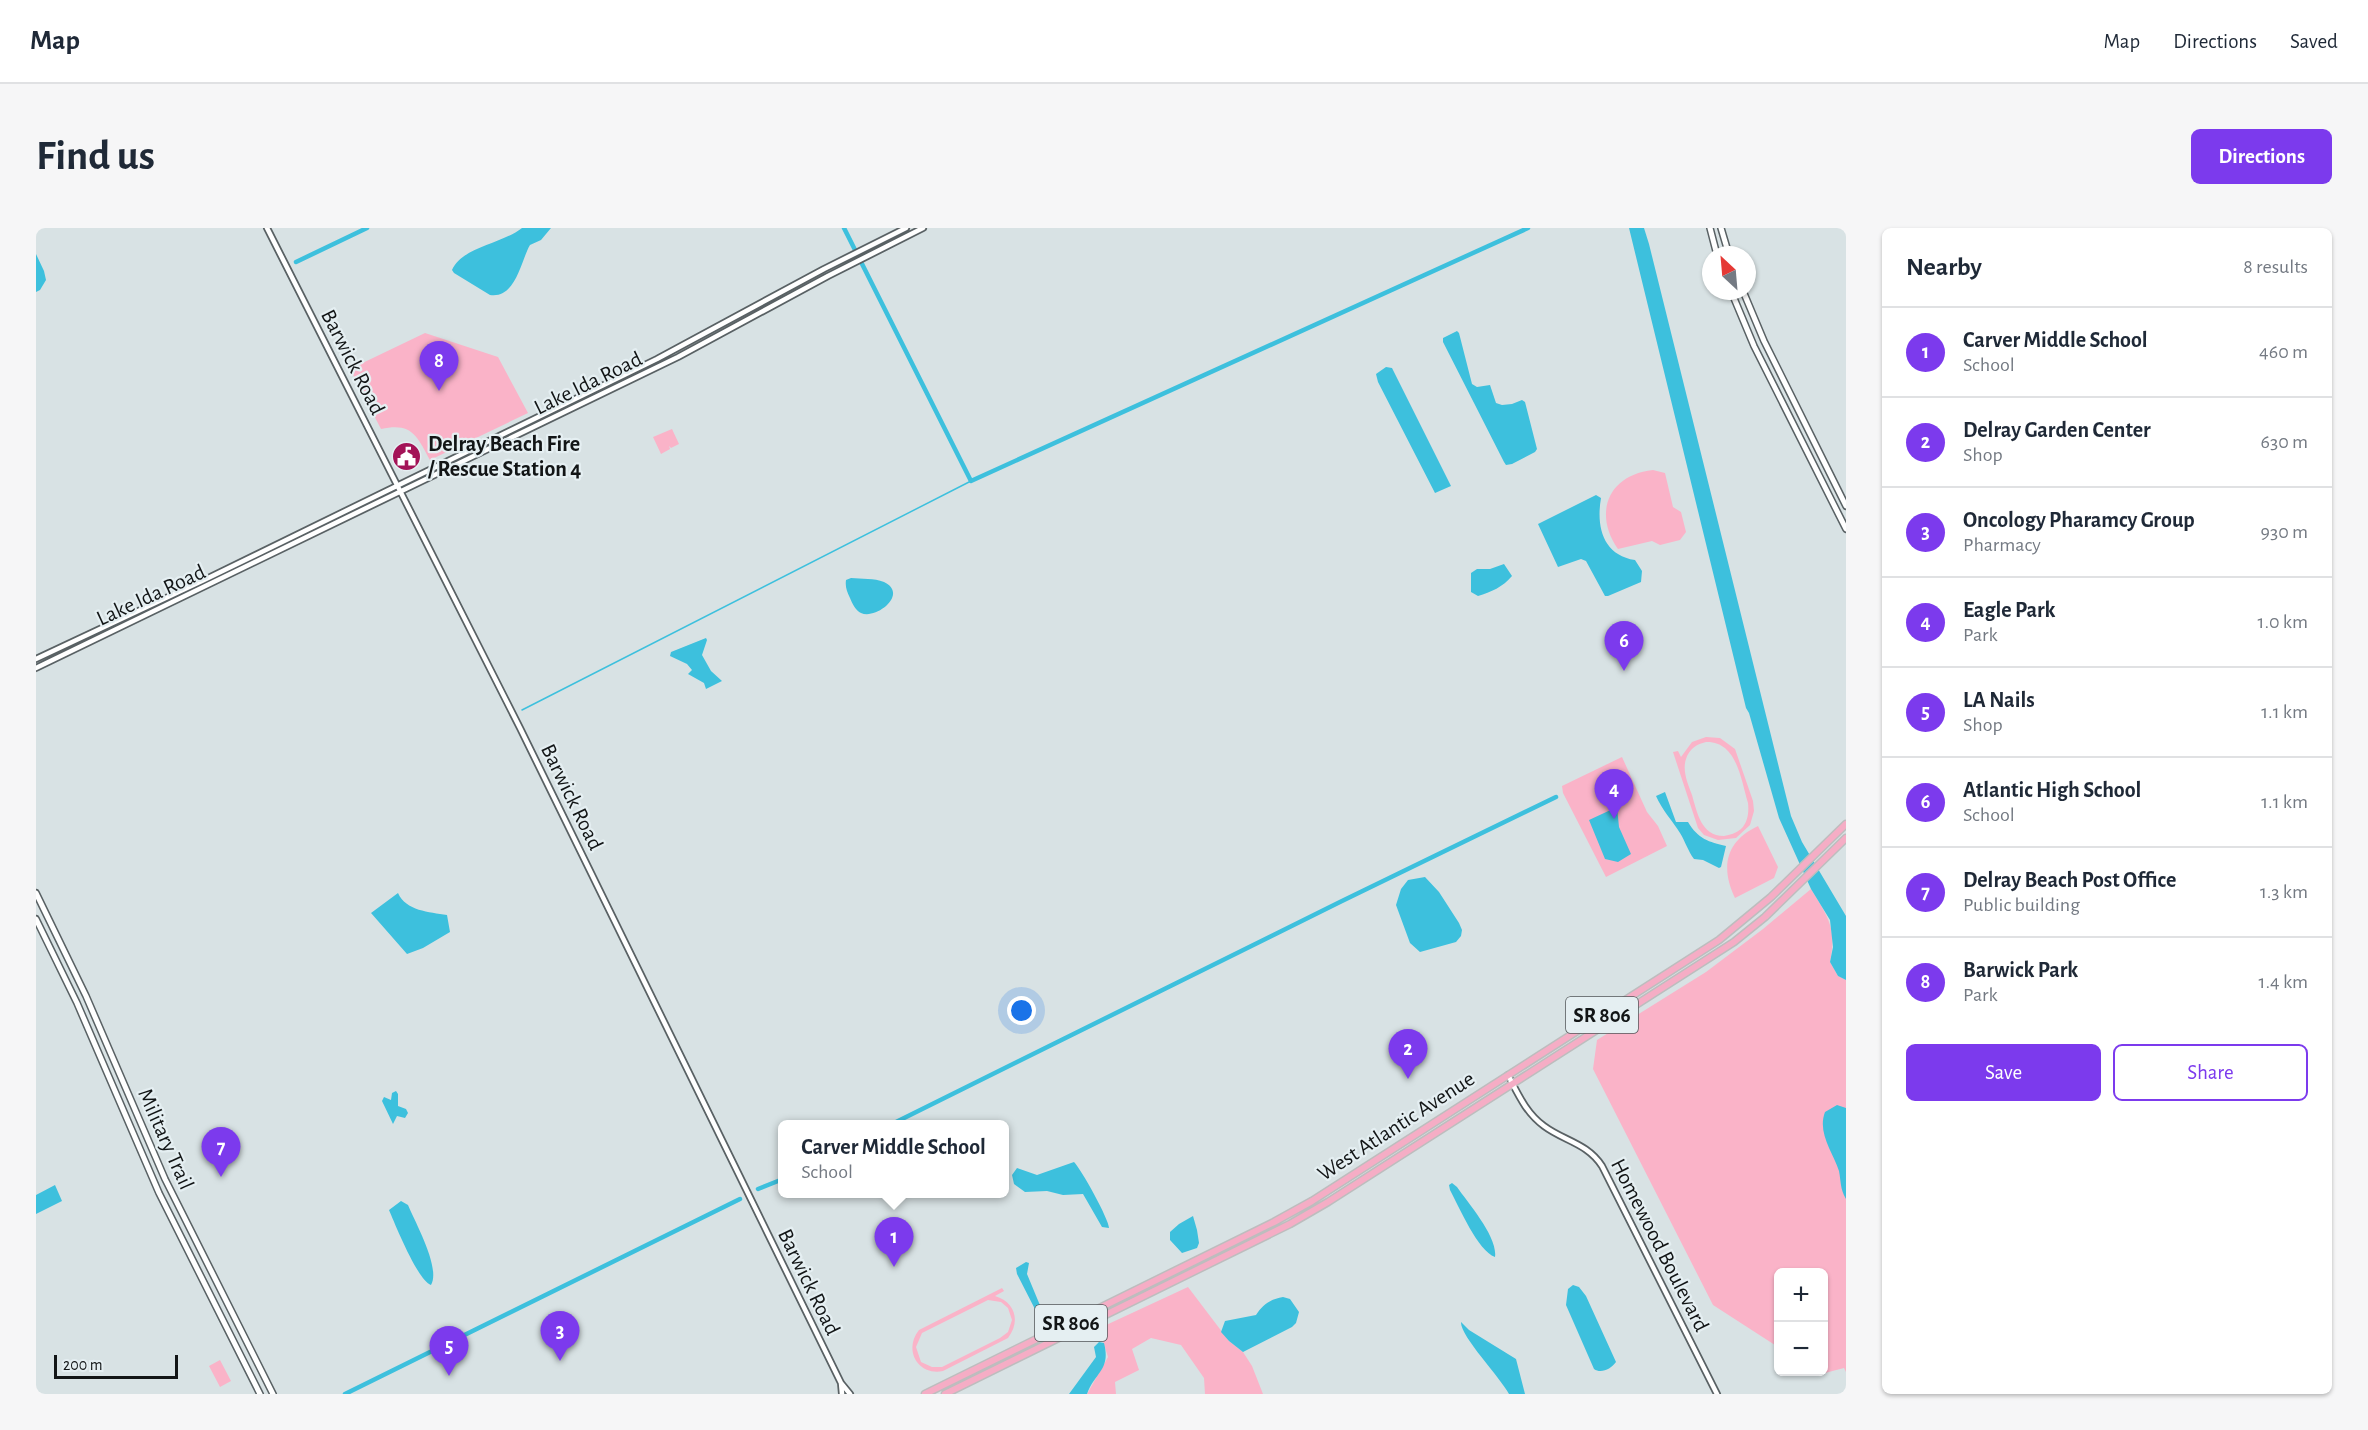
<!DOCTYPE html>
<meta charset="utf-8">
<style>
:root{--surface:#fff;--page:#f6f6f7;--text:#1f2937;--muted:#747a83;--line:#e0e1e3;--accent:#7c3aed}
body{margin:0;font-family:"Alegreya Sans",sans-serif;background:var(--page);color:var(--text)}
.controls{position:absolute;right:18px;bottom:18px;display:grid;overflow:hidden;border-radius:9px;box-shadow:0 2px 4px #0004}
.controls button{width:54px;height:54px;display:grid;place-items:center;padding:0;border:0;border-bottom:2px solid var(--line);background:var(--surface);color:var(--text);font:30px sans-serif}
.compass{position:absolute;left:1666px;top:18px;width:54px;height:54px;border-radius:50%;background:var(--surface);box-shadow:0 2px 4px #0004;rotate:334deg}
.scale{position:absolute;left:18px;bottom:15px;width:124px;box-sizing:border-box;padding-left:6px;border:3px solid #121516;border-top:0;font-size:16px;line-height:21px;white-space:nowrap;color:#121516;-webkit-text-stroke:4px #e5eff2;paint-order:stroke}
.you{position:absolute;left:986px;top:783px;width:21px;height:21px;margin:-15px;border:4px solid #fff;border-radius:50%;background:#1a73e8;box-shadow:0 0 0 9px #1a73e833}
.badge{display:grid;place-items:center;width:39px;height:39px;border-radius:50%;background:var(--accent);color:#fff;font-size:20px;font-weight:700}
.pin{position:absolute;translate:-50% -50px;filter:drop-shadow(0 2px 3px #0008)}
.pin::after{content:'';position:absolute;top:32px;width:21px;height:18px;background:inherit;clip-path:polygon(0 0,100% 0,50% 100%)}
.popup{position:absolute;left:742px;top:892px;width:231px;height:78px;box-sizing:border-box;display:grid;place-content:center;border-radius:9px;background:var(--surface);filter:drop-shadow(0 2px 4px #0005);font-size:20px;white-space:nowrap;color:var(--muted)}
.popup b{font-size:22px;color:var(--text)}
.popup::after{content:'';position:absolute;left:50%;top:100%;margin-left:-12px;border:12px solid transparent;border-top-color:var(--surface)}
.list{margin:0;padding:0;list-style:none}
h2{display:flex;justify-content:space-between;align-items:center;height:78px;margin:0;padding:0 24px;font-size:26px}
h2 small{font-size:20px;font-weight:400;color:var(--muted)}
.list li{display:grid;grid-template-columns:39px 1fr auto;gap:18px;align-items:center;box-sizing:border-box;height:90px;padding:0 24px;border-top:2px solid var(--line)}
.list b{display:block;font-size:22px;white-space:nowrap}
.list p{margin:0;font-size:20px;white-space:nowrap;color:var(--muted)}
.list em{font-size:20px;font-style:normal;color:var(--muted)}
.actions{display:flex;gap:12px;padding:18px 24px}
.actions a{flex:1;padding:14px 0;border:2px solid var(--accent);border-radius:9px;text-align:center;font-size:21px;color:var(--accent)}
.actions .main{background:var(--accent);color:#fff}
.map{position:relative;flex:none;width:1810px;height:1166px;overflow:hidden;border-radius:9px}
header{display:flex;align-items:center;gap:36px;box-sizing:border-box;height:84px;padding:0 30px;background:var(--surface);border-bottom:2px solid var(--line)}
header strong{font-size:28px}
nav{display:flex;gap:33px;margin-inline-start:auto;font-size:21px}
.intro{display:flex;align-items:center;justify-content:space-between;box-sizing:border-box;height:144px;padding:0 36px}
h1{margin:0;font-size:42px}
.button{padding:15px 27px;border-radius:9px;background:var(--accent);color:#fff;font-size:21px;font-weight:700}
main{display:flex;gap:36px;padding:0 36px}
aside{flex:1;background:var(--surface);border-radius:9px;box-shadow:0 2px 4px #0004}
.map>svg:first-child{display:block}
.green{fill:#fab3c8;fill-rule:evenodd}
.water{fill:#3dc0dd}
.lines{fill:none;stroke-linecap:round;stroke-linejoin:round}
.stream{stroke:#3dc0dd;stroke-width:1.5}
.canal{stroke:#3dc0dd;stroke-width:4.5}
.tertiary-casing{stroke:#596164;stroke-width:8}
.secondary-casing{stroke:#596164;stroke-width:8}
.primary-casing{stroke:#bdbdbe;stroke-width:9}
.tertiary{stroke:#fff;stroke-width:4.5}
.secondary{stroke:#fff;stroke-width:5}
.primary{stroke:#f5adc5;stroke-width:6}
.labels{text-anchor:middle;dominant-baseline:central;stroke-width:4.5;stroke-linejoin:round;paint-order:stroke}
.shield{fill:#e5eff2;stroke:#515658;stroke-width:1.5}
.shield-label{font-size:21px;font-weight:bold;fill:#121516}
.street-label{font-size:22px;fill:#121516;stroke:#e5eff2}
.poi-label{font-size:22px;font-weight:bold;fill:#121516;stroke:#e5eff2;text-anchor:start}
</style>
<header>
<strong>Map</strong>
<nav><a>Map</a><a>Directions</a><a>Saved</a></nav>
</header>
<div class="intro"><h1>Find us</h1><a class="button">Directions</a></div>
<main>
<div class="map">
<svg width="1810" height="1166" viewBox="0 0 1810 1166">
<rect width="100%" height="100%" fill="#d8e2e4"/>
<path class="green" d="M 389,105 L 462,129 L 492,185 L 394,232 C 381,208 376,194 345,201 L 314,141 Z
M 636,201 L 643,216 L 635,220 L 633,218 L 634,221 L 625,226 L 617,209 Z
M 1617,242 L 1629,245 L 1637,279 L 1645,284 L 1650,304 L 1644,312 L 1624,317 L 1616,313 L 1582,321 C 1557,285 1572,247 1617,242 Z
M 1670,509 L 1684,510 L 1699,521 L 1717,573 L 1718,583 L 1714,597 L 1700,610 L 1682,612 L 1668,607 L 1662,600 L 1637,524 L 1642,523 L 1645,529 L 1656,514 ZM 1670,514 C 1701,513 1705,552 1712,575 C 1713,584 1712,594 1705,601 C 1700,605 1694,607 1688,608 C 1665,608 1661,584 1656,567 C 1652,556 1646,543 1650,531 C 1653,521 1661,516 1670,514 Z
M 1586,529 L 1611,584 L 1622,598 L 1631,618 L 1570,649 L 1527,565 L 1526,558 Z
M 1722,598 L 1742,639 L 1738,650 L 1699,670 C 1684,639 1690,613 1722,598 Z
M 1775,661 C 1792,689 1801,700 1794,734 L 1802,748 L 1810,752 L 1810,1144 L 1808,1140 L 1785,1146 L 1782,1144 L 1788,1144 L 1788,1044 L 1742,1044 L 1742,1119 L 1677,1077 L 1557,841 L 1561,812 L 1670,744 L 1727,701 Z
M 1152,1059 L 1193,1113 L 1207,1124 L 1216,1138 L 1227,1166 L 1169,1166 L 1168,1150 L 1145,1117 L 1115,1110 L 1096,1121 L 1103,1142 L 1079,1154 L 1080,1166 L 1051,1166 L 1072,1129 L 1065,1107 L 1068,1098 Z
M 966,1060 L 968,1063 L 959,1068 C 979,1074 985,1093 972,1110 L 907,1143 C 882,1148 867,1122 883,1102 ZM 952,1072 L 965,1074 L 972,1080 L 976,1092 L 972,1104 L 964,1110 L 906,1139 L 896,1139 L 885,1134 L 880,1119 L 886,1105 Z
M 184,1132 L 195,1153 L 184,1159 L 173,1138 Z"/>
<path class="water" d="M 486,0 L 515,0 L 505,12 L 494,17 C 485,32 480,71 454,67 L 418,45 L 416,42 C 426,19 466,16 486,0 Z
M 1593,0 L 1608,0 L 1613,16 L 1755,588 L 1766,614 L 1810,688 L 1810,752 L 1802,748 L 1794,734 L 1797,719 L 1794,692 L 1775,661 L 1743,590 L 1713,485 L 1710,480 Z
M 0,26 L 8,43 L 10,52 L 4,62 L 0,64 Z
M 1421,103 L 1423,105 L 1436,156 L 1441,159 L 1454,157 L 1460,175 L 1466,177 L 1476,176 L 1486,172 L 1489,174 L 1501,221 L 1499,224 L 1476,236 L 1470,237 L 1468,234 L 1407,114 L 1407,110 Z
M 1350,139 L 1356,140 L 1415,258 L 1399,265 L 1342,154 L 1340,146 Z
M 1560,267 L 1565,270 C 1560,299 1567,327 1599,332 L 1606,343 L 1605,354 L 1572,368 L 1569,368 L 1550,333 L 1545,331 L 1522,339 L 1502,296 Z
M 1468,336 L 1476,348 C 1467,359 1455,364 1442,368 L 1435,364 L 1435,345 L 1441,341 L 1454,341 Z
M 815,350 C 826,351 838,350 848,354 C 873,366 840,392 825,385 C 820,383 816,375 814,370 C 811,364 809,359 810,352 Z
M 670,410 L 671,412 L 666,427 L 675,443 L 686,453 L 670,461 L 668,455 L 652,446 L 656,442 L 651,436 L 634,428 L 635,424 Z
M 1629,564 L 1640,594 L 1652,594 C 1662,611 1673,614 1690,618 L 1685,639 L 1683,640 L 1667,632 L 1658,631 C 1652,623 1649,613 1644,605 C 1636,592 1626,582 1620,568 Z
M 1581,579 L 1583,599 L 1595,626 L 1582,634 L 1569,631 L 1553,592 Z
M 1389,649 L 1403,664 L 1423,695 L 1426,702 L 1425,708 L 1420,714 L 1384,724 L 1374,715 L 1360,677 L 1365,661 L 1372,652 Z
M 362,665 C 370,683 393,684 411,687 L 414,704 L 387,720 L 371,726 L 335,685 Z
M 360,863 L 362,866 L 362,878 L 370,881 L 372,885 L 369,890 L 361,888 L 357,896 L 346,873 L 348,869 L 355,872 L 356,865 Z
M 1801,877 L 1810,880 L 1810,971 C 1804,961 1805,953 1803,943 C 1797,924 1781,905 1789,884 Z
M 1038,934 C 1045,941 1073,991 1073,1000 L 1066,999 L 1047,966 L 1027,967 L 1011,963 L 989,964 L 978,956 L 976,947 L 981,940 L 1001,947 Z
M 1416,955 L 1421,959 C 1432,975 1462,1009 1459,1029 C 1442,1023 1423,979 1414,962 L 1413,957 Z
M 19,957 L 26,973 L 0,986 L 0,967 Z
M 365,973 L 372,977 C 379,994 405,1040 395,1057 C 382,1053 359,996 353,982 Z
M 1157,988 L 1161,1002 L 1163,1015 L 1161,1020 L 1146,1025 L 1134,1012 L 1134,1004 L 1143,996 Z
M 990,1034 L 993,1035 L 991,1046 L 1008,1087 L 1004,1091 L 981,1046 L 980,1040 Z
M 1537,1057 L 1543,1059 L 1550,1068 L 1580,1134 C 1575,1141 1565,1146 1558,1141 L 1530,1077 L 1532,1061 Z
M 1247,1069 L 1254,1071 L 1263,1084 L 1260,1095 L 1256,1099 L 1207,1124 L 1193,1113 L 1185,1104 L 1189,1093 L 1220,1087 C 1227,1076 1235,1071 1247,1069 Z
M 1425,1094 L 1433,1102 L 1480,1131 L 1489,1166 L 1473,1166 C 1464,1149 1424,1108 1425,1094 Z
M 1063,1114 L 1068,1115 C 1075,1142 1059,1144 1051,1166 L 1033,1166 L 1060,1129 L 1058,1119 Z"/>
<g class="lines">
<path class="stream" d="M 486,482 L 935,253"/>
<path class="canal" d="M 808,0 L 935,253 L 1492,0
M 260,34 L 331,0
M 856,896 L 1306,673 L 1520,569
M 722,961 L 747,951
M 309,1166 L 704,971"/>
<defs>
<path id="tertiary" d="M 231,0 L 484,500 L 805,1155 L 814,1166
M 0,431 L 166,353 L 621,131 L 788,41 L 870,0
M 0,440 L 642,129 L 792,48 L 887,0
M 1472,847 C 1482,866 1490,885 1508,898 C 1528,913 1551,915 1566,938 L 1681,1166
M 805,1155 L 806,1166"/>
<path id="secondary" d="M 1674,0 L 1681,27
M 1685,0 L 1693,27
M 1695,63 L 1718,118 L 1810,301
M 1707,63 L 1728,113 L 1810,278
M 0,665 L 50,768 L 129,951 L 237,1166
M 0,691 L 41,775 L 123,965 L 224,1166"/>
<path id="primary" d="M 889,1166 L 1238,994 L 1276,973 L 1683,712 L 1735,669 L 1810,596
M 909,1166 L 1254,996 L 1292,974 L 1698,714 L 1729,689 L 1810,610"/>
</defs>
<use href="#tertiary" class="tertiary-casing"/>
<use href="#secondary" class="secondary-casing"/>
<use href="#primary" class="primary-casing"/>
<use href="#tertiary" class="tertiary"/>
<use href="#secondary" class="secondary"/>
<use href="#primary" class="primary"/>
</g>
<defs>
<symbol id="civic-disc" viewBox="-11 -11 22 22"><circle r="9.5" fill="#a31357" stroke="#e5eff2"/><path d="M-.6-6.5H3V-4.5H.6V-3L4-1V1h2V6H-6V1h2V-1L-.6-3ZM-1.2 2.5V6h2.4V2.5Z" fill="#fff"/></symbol>
</defs>
<g fill-rule="evenodd">
<use href="#civic-disc" x="354" y="212" width="33" height="33"/>
</g>
<g class="labels">
<g class="shield">
<rect x="1530" y="769" width="72" height="36" rx="4.5"/>
<rect x="999" y="1077" width="72" height="36" rx="4.5"/>
</g>
<g class="shield-label">
<text x="1566" y="787">SR 806</text>
<text x="1035" y="1095">SR 806</text>
</g>
<g class="street-label">
<text transform="translate(317 134) rotate(63)">Barwick Road</text>
<text transform="translate(552 155) rotate(-26)">Lake Ida Road</text>
<text transform="translate(115 367) rotate(-25)">Lake Ida Road</text>
<text transform="translate(536 569) rotate(64)">Barwick Road</text>
<text transform="translate(1360 898) rotate(-33)">West Atlantic Avenue</text>
<text transform="translate(130 911) rotate(66)">Military Trail</text>
<text transform="translate(1624 1017) rotate(63)">Homewood Boulevard</text>
<text transform="translate(773 1054) rotate(64)">Barwick Road</text>
</g>
<g class="poi-label">
<text x="392" y="216">Delray Beach Fire<tspan x="392" dy="25">/ Rescue Station 4</tspan></text>
</g>
</g>
</svg>
<div class="controls">
<button>+</button>
<button>−</button>
</div>
<svg class="compass" viewBox="-18 -18 36 36"><path d="M0-13l5 13h-10z" fill="#e53935"/><path d="M0 13l5-13h-10z" fill="#747a83"/></svg>
<div class="scale">200 m</div>
<div class="you"></div>
<div class="pin badge" style="left:858px;top:1039px">1</div>
<div class="popup"><b>Carver Middle School</b>School</div>
<div class="pin badge" style="left:1372px;top:851px">2</div>
<div class="pin badge" style="left:524px;top:1133px">3</div>
<div class="pin badge" style="left:1578px;top:591px">4</div>
<div class="pin badge" style="left:413px;top:1148px">5</div>
<div class="pin badge" style="left:1588px;top:443px">6</div>
<div class="pin badge" style="left:185px;top:949px">7</div>
<div class="pin badge" style="left:403px;top:163px">8</div>
</div>
<aside>
<h2>Nearby<small>8 results</small></h2>
<ul class="list">
<li><span class="badge">1</span><div><b>Carver Middle School</b><p>School</p></div><em>460 m</em></li>
<li><span class="badge">2</span><div><b>Delray Garden Center</b><p>Shop</p></div><em>630 m</em></li>
<li><span class="badge">3</span><div><b>Oncology Pharamcy Group</b><p>Pharmacy</p></div><em>930 m</em></li>
<li><span class="badge">4</span><div><b>Eagle Park</b><p>Park</p></div><em>1.0 km</em></li>
<li><span class="badge">5</span><div><b>LA Nails</b><p>Shop</p></div><em>1.1 km</em></li>
<li><span class="badge">6</span><div><b>Atlantic High School</b><p>School</p></div><em>1.1 km</em></li>
<li><span class="badge">7</span><div><b>Delray Beach Post Office</b><p>Public building</p></div><em>1.3 km</em></li>
<li><span class="badge">8</span><div><b>Barwick Park</b><p>Park</p></div><em>1.4 km</em></li>
</ul>
<div class="actions"><a class="main">Save</a><a>Share</a></div>
</aside>
</main>
